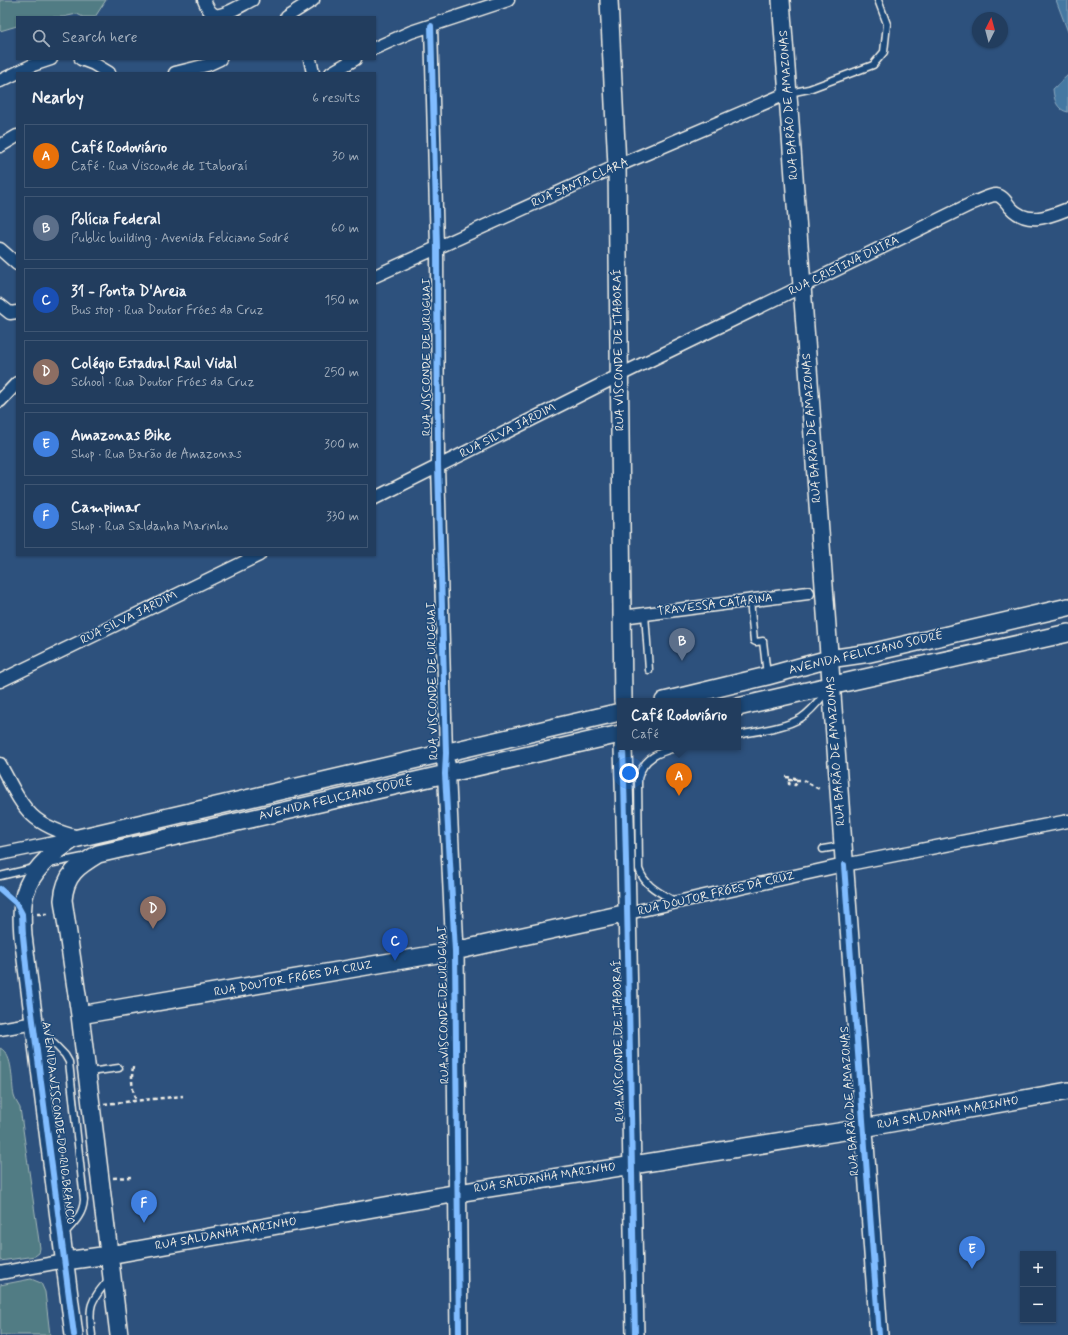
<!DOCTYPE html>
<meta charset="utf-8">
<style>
:root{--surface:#223d5e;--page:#2e4867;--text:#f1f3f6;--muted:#a2aebc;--line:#3f5673;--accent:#ffd166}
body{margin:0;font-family:Mynerve,sans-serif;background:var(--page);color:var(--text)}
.controls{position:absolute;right:12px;bottom:12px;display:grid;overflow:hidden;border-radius:0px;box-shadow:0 1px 3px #0004}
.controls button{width:36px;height:36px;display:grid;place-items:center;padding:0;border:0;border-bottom:1px solid var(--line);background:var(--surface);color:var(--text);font:20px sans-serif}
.compass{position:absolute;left:972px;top:12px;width:36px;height:36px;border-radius:50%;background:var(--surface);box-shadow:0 1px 3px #0004;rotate:6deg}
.you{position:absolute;left:629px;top:773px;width:14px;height:14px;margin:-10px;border:3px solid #fff;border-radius:50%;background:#1a73e8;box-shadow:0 0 0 6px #1a73e833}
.badge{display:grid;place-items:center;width:26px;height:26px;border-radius:50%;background:var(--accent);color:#fff;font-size:13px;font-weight:700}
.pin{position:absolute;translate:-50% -33px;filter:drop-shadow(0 1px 2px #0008)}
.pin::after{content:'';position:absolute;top:21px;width:14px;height:12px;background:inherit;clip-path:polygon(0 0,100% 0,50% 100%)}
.popup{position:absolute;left:617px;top:698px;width:124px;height:52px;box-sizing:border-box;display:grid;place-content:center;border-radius:0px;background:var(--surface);filter:drop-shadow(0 1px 3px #0005);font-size:13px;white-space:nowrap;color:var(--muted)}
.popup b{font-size:15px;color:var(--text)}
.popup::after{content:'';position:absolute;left:50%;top:100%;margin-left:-8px;border:8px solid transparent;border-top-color:var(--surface)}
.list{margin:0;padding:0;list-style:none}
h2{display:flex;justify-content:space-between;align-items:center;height:52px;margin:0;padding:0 16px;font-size:17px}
h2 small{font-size:13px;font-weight:400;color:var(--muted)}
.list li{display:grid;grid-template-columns:26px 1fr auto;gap:12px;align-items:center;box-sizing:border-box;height:64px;margin:0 8px 8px;padding:0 8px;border:1px solid var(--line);border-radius:0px}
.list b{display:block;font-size:15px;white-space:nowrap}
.list p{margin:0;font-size:13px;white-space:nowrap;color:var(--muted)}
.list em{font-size:13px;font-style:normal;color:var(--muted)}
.icon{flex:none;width:22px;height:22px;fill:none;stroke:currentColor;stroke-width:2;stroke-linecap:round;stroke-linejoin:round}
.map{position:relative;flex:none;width:1068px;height:1335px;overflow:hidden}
.search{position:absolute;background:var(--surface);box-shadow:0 1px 3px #0004;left:16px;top:16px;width:360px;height:44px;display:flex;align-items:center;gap:10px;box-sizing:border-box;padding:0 14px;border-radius:0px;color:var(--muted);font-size:15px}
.panel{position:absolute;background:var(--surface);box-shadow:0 1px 3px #0004;left:16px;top:72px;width:360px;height:484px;border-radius:0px}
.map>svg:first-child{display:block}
.green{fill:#517c84;stroke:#a2b6b6}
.water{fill:#4578a2;stroke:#8ba8be}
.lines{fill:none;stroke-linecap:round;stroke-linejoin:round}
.lane-casing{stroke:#f4f1e8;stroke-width:9}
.street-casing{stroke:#f4f1e8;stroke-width:15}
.secondary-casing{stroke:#f4f1e8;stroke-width:20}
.path{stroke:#f4f1e8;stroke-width:2.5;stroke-dasharray:4 3;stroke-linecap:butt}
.lane{stroke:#1f4a7a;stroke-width:6}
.street{stroke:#1f4a7a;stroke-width:12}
.secondary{stroke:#1f4a7a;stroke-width:17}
.path-bridge{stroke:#f4f1e8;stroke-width:2.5;stroke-dasharray:4 3;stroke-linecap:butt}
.cycleway-casing{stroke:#1f4a7a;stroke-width:8}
.cycleway{stroke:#80bcff;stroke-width:6}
.labels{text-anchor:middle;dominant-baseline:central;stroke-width:3;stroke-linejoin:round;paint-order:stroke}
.street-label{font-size:12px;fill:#f4f1e8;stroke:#1f4a7a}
</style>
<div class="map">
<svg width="1068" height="1335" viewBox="0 0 1068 1335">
<rect width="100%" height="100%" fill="#2d517d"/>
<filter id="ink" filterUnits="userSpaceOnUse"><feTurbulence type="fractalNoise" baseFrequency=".025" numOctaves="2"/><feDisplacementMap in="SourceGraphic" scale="8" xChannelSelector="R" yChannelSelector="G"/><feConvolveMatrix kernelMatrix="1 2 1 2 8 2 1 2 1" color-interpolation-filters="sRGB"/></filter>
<g filter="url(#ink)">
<path class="green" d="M 0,0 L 106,0 L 95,17 L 83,17 L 77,14 L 63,17 L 17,17 L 17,26 L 0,31 Z
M 0,1048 C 14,1055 11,1082 14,1096 C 15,1100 18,1104 20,1108 L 40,1248 L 39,1253 L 35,1256 L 0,1261 Z
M 31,1279 L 41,1283 L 45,1292 L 50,1335 L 0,1335 L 0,1285 Z"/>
<path class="water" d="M 1056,0 L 1068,0 L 1068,32 Z
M 1068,75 L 1068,112 C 1057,110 1054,100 1053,89 Z"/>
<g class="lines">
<defs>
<path id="lane" d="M 789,93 L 809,89 L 873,65 L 884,52 L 887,24 L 878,0
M 750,600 L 754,641 L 756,642 L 763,641 L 767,675
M 645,614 L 649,670
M 738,735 C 757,731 785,728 801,718 C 812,711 819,701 827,691
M 823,849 L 841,846
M 49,864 L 83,857
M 0,876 L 34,868
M 676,902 C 661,893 645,887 639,869 L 638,778 C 644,757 659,752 679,747
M 38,1027 L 65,1055 L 69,1062 L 84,1200 C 83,1215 73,1224 64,1234
M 89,1072 L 119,1068
M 92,1335 C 88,1305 90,1302 109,1279"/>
<path id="street" d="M 204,0 C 206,5 208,11 213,14 C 221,19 243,4 252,0
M 286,17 L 313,0
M 431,26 L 437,247 L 438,465 L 446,753
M 375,48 L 411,32 L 508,0
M 81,59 L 94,64 L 109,73
M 310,59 L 313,73
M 175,73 L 207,65 L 220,59
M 331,73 L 355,59
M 0,81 L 33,65 L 51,59
M 0,146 L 17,136
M 0,249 L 17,264
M 375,276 L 617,166 L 788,93
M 0,305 L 10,313 L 17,312
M 0,401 L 17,383
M 375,498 L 620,375 L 973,203 C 979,201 989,195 996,195 C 1003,196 1006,202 1010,207 C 1027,226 1048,217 1068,209
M 622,617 L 808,593
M 0,681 L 259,555
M 0,764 C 23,807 28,825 79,837
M 0,854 L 69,840
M 628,913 L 844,865 L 1068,821
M 0,1029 L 35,1023
M 0,1273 L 65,1261"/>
<path id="secondary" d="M 609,0 L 617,166 L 623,701
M 781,0 L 879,1335
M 664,701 L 767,676 L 829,659 L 870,653 L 1068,607
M 738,707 C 848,681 958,658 1068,633
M 623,747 C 629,943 631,1139 635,1335
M 446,763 L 455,951 L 459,1335
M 80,1015 L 455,951 L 628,913
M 65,1261 L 109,1255 L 458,1193 L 863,1128 L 1068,1091
M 74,1335 L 23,936 C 22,922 21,907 25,893 C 32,869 53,852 74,839 L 620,712
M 119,1335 L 80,1015 L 63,900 C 65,874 78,866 98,854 L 620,734"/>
</defs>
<use href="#lane" class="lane-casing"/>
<use href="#street" class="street-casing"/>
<use href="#secondary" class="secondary-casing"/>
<path class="path" d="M 789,780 L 803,780 L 821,790
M 37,914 L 51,914
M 133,1067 C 131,1079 132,1089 136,1100
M 104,1104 L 183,1096
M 113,1178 L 131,1177"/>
<use href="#lane" class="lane"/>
<use href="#street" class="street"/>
<use href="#secondary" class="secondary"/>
<path class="path-bridge" d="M 786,777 L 795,778 L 796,784 L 795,785 L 789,784 L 789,780"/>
<defs>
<path id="cycleway" d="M 431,26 L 437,247 L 438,465 L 446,753 L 445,774 L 455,951 L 459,1335
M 623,747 C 629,943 631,1139 635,1335
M 844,865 L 879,1335
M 0,889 L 16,903 L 22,914 L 23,936 L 27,975 L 74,1335"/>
</defs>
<use href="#cycleway" class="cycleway-casing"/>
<use href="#cycleway" class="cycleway"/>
</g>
</g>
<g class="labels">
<g class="street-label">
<text transform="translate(789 105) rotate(-94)">RUA BARÃO DE AMAZONAS</text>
<text transform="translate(580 183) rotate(-24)">RUA SANTA CLARA</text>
<text transform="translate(844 266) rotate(-26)">RUA CRISTINA DUTRA</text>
<text transform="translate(619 350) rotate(-91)">RUA VISCONDE DE ITABORAÍ</text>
<text transform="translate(427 357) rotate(-90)">RUA VISCONDE DE URUGUAI</text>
<text transform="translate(812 428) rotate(-94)">RUA BARÃO DE AMAZONAS</text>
<text transform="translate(508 431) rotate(-27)">RUA SILVA JARDIM</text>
<text transform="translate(715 605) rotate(-7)">TRAVESSA CATARINA</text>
<text transform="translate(129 618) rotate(-26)">RUA SILVA JARDIM</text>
<text transform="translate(866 653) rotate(-13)">AVENIDA FELICIANO SODRÉ</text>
<text transform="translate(433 681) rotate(-91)">RUA VISCONDE DE URUGUAI</text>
<text transform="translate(836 751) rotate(-94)">RUA BARÃO DE AMAZONAS</text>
<text transform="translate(336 799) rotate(-13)">AVENIDA FELICIANO SODRÉ</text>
<text transform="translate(716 894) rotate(-13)">RUA DOUTOR FRÓES DA CRUZ</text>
<text transform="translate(293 979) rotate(-10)">RUA DOUTOR FRÓES DA CRUZ</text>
<text transform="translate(444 1005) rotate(-91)">RUA VISCONDE DE URUGUAI</text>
<text transform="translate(619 1041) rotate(-91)">RUA VISCONDE DE ITABORAÍ</text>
<text transform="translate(850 1101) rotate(-94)">RUA BARÃO DE AMAZONAS</text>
<text transform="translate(948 1113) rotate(-10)">RUA SALDANHA MARINHO</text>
<text transform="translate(58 1123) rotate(83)">AVENIDA VISCONDE DO RIO BRANCO</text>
<text transform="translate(545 1178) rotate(-9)">RUA SALDANHA MARINHO</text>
<text transform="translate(226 1234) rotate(-10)">RUA SALDANHA MARINHO</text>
</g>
</g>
</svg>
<div class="controls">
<button>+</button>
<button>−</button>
</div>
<svg class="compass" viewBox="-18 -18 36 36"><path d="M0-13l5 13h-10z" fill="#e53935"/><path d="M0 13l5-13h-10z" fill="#a2aebc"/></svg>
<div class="you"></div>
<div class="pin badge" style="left:679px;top:796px;background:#e8710a">A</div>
<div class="popup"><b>Café Rodoviário</b>Café</div>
<div class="pin badge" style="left:682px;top:661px;background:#5c6f8a">B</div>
<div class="pin badge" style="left:395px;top:961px;background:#1a4fb4">C</div>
<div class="pin badge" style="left:153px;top:929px;background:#8d6e63">D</div>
<div class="pin badge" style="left:972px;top:1269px;background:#3f7fe0">E</div>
<div class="pin badge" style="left:144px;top:1223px;background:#3f7fe0">F</div>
<div class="search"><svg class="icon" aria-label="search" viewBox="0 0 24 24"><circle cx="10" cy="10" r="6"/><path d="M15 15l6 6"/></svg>Search here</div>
<section class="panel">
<h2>Nearby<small>6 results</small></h2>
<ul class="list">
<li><span class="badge" style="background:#e8710a">A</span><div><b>Café Rodoviário</b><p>Café · Rua Visconde de Itaboraí</p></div><em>30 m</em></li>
<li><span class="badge" style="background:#5c6f8a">B</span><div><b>Polícia Federal</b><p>Public building · Avenida Feliciano Sodré</p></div><em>60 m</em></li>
<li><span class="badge" style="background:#1a4fb4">C</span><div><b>31 - Ponta D'Areia</b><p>Bus stop · Rua Doutor Fróes da Cruz</p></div><em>150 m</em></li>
<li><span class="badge" style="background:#8d6e63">D</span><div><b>Colégio Estadual Raul Vidal</b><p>School · Rua Doutor Fróes da Cruz</p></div><em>250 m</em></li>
<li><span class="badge" style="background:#3f7fe0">E</span><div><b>Amazonas Bike</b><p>Shop · Rua Barão de Amazonas</p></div><em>300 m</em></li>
<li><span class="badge" style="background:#3f7fe0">F</span><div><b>Campimar</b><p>Shop · Rua Saldanha Marinho</p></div><em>330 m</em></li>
</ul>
</section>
</div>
